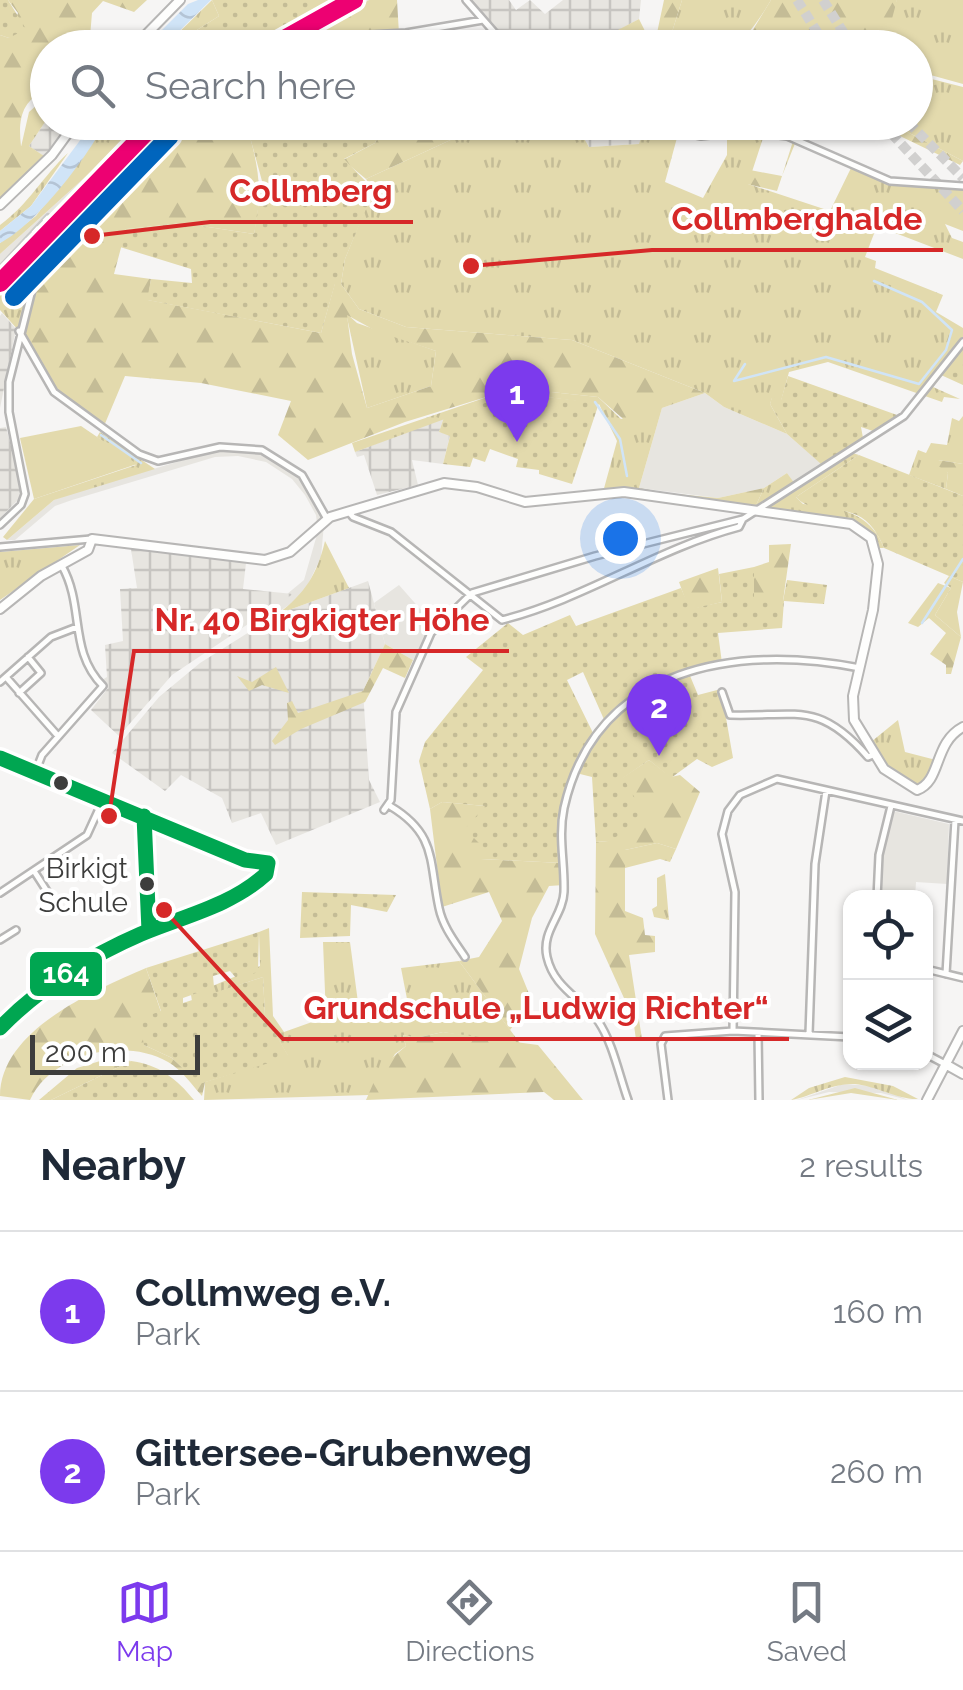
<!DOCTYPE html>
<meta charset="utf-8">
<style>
:root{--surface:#fff;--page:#f2f2f3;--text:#1f2937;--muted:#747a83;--line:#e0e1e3;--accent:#7c3aed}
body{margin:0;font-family:Raleway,sans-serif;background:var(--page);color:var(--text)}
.controls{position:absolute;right:30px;bottom:30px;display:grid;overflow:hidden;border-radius:20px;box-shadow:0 2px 8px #0004}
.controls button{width:90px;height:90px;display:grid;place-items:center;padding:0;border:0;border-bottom:2px solid var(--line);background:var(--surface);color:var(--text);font:50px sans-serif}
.scale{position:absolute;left:30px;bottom:25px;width:170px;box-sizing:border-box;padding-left:10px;border:5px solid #3d3d3c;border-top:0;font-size:28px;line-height:35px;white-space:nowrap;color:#3d3d3c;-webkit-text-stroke:8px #fff;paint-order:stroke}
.you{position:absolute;left:620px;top:538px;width:35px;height:35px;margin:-25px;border:8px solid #fff;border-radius:50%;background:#1a73e8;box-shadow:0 0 0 15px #1a73e833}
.badge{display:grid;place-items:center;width:65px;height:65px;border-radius:50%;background:var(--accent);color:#fff;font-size:32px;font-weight:700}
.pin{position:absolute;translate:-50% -82px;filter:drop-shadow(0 2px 5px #0008)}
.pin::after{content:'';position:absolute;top:52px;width:35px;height:30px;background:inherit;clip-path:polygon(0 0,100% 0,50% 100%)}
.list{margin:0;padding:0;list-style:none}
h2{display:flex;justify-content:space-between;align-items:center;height:130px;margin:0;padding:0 40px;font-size:42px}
h2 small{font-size:32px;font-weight:400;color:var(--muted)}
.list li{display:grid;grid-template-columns:65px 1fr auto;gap:30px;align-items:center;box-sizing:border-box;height:160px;padding:0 40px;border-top:2px solid var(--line)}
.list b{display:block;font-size:38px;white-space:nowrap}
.list p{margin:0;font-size:32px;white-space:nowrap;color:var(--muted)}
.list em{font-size:32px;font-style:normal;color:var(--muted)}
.icon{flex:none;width:55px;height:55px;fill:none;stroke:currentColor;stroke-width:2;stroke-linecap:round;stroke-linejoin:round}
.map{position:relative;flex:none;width:963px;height:1100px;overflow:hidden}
.search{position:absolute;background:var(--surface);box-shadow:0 2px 8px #0004;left:30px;right:30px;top:30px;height:110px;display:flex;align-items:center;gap:25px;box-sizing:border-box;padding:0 35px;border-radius:55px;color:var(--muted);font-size:38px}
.sheet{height:450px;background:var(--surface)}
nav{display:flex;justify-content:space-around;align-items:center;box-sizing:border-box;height:140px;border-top:2px solid var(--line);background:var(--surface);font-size:28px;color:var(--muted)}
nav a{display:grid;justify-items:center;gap:5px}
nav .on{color:var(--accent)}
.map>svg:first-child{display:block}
.built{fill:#e7e5e0}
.industrial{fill:url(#industrial-grid)}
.grass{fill:url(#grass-tufts)}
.forest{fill:url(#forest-firs);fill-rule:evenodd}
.park{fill:url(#park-dots);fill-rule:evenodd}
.pitch{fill:#e3daad}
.water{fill:url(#water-waves)}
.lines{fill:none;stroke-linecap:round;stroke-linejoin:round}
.stream{stroke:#d0e4f7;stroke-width:2.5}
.highway-tunnel{stroke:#d1d0cf;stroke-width:10;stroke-dasharray:10 5;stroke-linecap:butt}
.street-casing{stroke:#b7b6b5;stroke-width:10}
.secondary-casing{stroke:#b7b6b5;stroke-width:12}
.street{stroke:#fefefd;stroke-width:5}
.secondary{stroke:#fefefd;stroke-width:8}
.rail-casing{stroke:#c9c9c8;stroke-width:6}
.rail{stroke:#fff;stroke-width:2.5;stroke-dasharray:8;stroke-linecap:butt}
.bus-1-casing{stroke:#fff;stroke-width:22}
.bus-1{stroke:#00a651;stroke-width:15}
.rail-1-casing{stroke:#fff;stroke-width:25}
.rail-2-casing{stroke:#fff;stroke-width:25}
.rail-1{stroke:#ed0172;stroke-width:18}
.rail-2{stroke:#0065bd;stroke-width:18}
.bus-dot{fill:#3d3d3c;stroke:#fff;stroke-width:4}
.labels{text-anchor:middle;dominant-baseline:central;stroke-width:8;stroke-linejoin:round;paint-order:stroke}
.bus-label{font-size:28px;fill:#3d3d3c;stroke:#fff;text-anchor:end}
.leader{fill:none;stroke:#d62828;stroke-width:4}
.callout-dot{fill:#d62828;stroke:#fff;stroke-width:4}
.callout-label{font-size:32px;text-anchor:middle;font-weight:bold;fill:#d62828;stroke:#fff;stroke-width:8;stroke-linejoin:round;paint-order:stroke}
.line-badge{stroke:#fff;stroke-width:4}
.badge-label{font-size:28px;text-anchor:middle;font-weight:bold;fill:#fff}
</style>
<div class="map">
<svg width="963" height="1100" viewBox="0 0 963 1100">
<defs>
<pattern id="industrial-grid" width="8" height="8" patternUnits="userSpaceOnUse" patternTransform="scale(2.5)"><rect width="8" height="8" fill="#e7e5e0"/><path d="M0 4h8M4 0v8" fill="none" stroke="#c7c5c1"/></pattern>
<pattern id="grass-tufts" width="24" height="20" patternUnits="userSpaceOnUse" patternTransform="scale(2.5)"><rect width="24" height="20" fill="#e3daad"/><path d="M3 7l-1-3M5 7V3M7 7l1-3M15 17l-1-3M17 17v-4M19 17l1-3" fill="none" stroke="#c4bc96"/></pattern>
<pattern id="forest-firs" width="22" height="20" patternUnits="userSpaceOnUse" patternTransform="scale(2.5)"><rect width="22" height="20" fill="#e3daad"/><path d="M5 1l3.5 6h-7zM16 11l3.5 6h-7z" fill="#c4bc96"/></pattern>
<pattern id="park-dots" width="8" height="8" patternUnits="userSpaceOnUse" patternTransform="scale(2.5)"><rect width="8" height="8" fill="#e3daad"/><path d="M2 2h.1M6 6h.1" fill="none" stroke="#c4bc96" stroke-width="1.8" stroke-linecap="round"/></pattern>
<pattern id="water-waves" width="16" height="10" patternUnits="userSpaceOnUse" patternTransform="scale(2.5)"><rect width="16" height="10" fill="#d0e4f7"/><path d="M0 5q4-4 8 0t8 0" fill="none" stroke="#b4c4d5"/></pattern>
</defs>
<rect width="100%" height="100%" fill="#f6f5f4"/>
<path class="built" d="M 348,0 L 369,0 L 283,47 L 261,48 Z
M 145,123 L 162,123 L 103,177 L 0,288 L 0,254 Z
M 705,393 L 724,407 L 787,434 L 825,467 L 795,485 L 787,473 L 764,488 L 718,498 L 639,488 L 662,408 Z
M 239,449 L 269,456 L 297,474 L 311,491 L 324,524 L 321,557 L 303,595 L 256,628 L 251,624 L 304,580 L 318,531 L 316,515 L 305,495 L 292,479 L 266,462 L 238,456 L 215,457 L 72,500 L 55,506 L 15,540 L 7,540 L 54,500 L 69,494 L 214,451 Z
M 399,585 L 436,627 L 413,660 L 385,644 L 374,603 Z
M 893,811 L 949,824 L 947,884 L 916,882 L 915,897 L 879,898 L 883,854 Z
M 843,1084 L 874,1086 L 908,1100 L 881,1093 L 829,1092 L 797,1100 Z"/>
<path class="industrial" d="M 469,0 L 509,0 L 516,10 L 530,0 L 545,14 L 563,0 L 641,0 L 639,19 L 615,32 L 600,48 L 511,47 Z
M 47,119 L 72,123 L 45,157 L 29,146 Z
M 629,122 L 643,127 L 640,144 L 589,147 L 582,135 L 544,123 Z
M 2,313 L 16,329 L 0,408 L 0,316 Z
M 444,417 L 439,432 L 450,435 L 443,464 L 412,460 L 418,485 L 377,495 L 364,455 L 357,457 L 355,452 Z
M 6,427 L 21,485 L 20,498 L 0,518 L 0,428 Z
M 131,549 L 246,563 L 243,589 L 293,594 L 172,675 L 119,736 L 91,710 L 108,688 L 102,680 L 107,677 L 105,645 L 123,641 L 120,589 L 137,588 Z
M 368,581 L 385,644 L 363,691 L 369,780 L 380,802 L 276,845 L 261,813 L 232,823 L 222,798 L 181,775 L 165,791 L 112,753 L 159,697 L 200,663 L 278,614 Z"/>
<path class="grass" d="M 212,0 L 219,16 L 170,47 L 163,48 Z
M 682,0 L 771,0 C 739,53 735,47 674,48 L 668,45 Z
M 897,0 L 963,0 L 963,84 L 916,71 L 916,48 L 856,46 L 879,36 Z
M 639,19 L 645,31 L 642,47 L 600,47 L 614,32 Z
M 916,75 L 963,87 L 963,161 L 890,123 L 916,122 Z
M 47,96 L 47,119 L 29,146 L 21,147 L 29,112 Z
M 105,123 L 132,127 L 145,123 L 0,254 L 0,243 L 36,216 Z
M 162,123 L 175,123 L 31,284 L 19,331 L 0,310 L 0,288 L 103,177 Z
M 649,123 L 715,123 L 716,134 Z
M 548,125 L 582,135 L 589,147 L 639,144 L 645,126 L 678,134 L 665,182 L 703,198 L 727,155 L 727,135 C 749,130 775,135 796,141 L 782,176 L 793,141 L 764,135 L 748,184 L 830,211 L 851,168 L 899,185 L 963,188 L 963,231 L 945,224 L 952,238 L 963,242 L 963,259 L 877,226 L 865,257 L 876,261 L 875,268 L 943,295 L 936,312 L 963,328 L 963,346 L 933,387 L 960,399 L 944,397 L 942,402 L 828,362 L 789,372 L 781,401 L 772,398 L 770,404 L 787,434 L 724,407 L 705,393 L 572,340 L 406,327 L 359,309 L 341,284 L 345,259 L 373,190 L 366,179 L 470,131 L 543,132 Z
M 68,153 L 31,206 L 0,231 L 0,225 C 29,204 43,176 68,153 Z
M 346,313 L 357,323 L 436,351 L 431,386 L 367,408 Z
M 551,392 L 598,397 L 621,419 L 662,408 L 639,488 L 667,493 L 667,499 L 603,492 L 617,441 L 599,404 L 539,396 L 491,402 L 355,452 L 352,443 L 496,394 Z
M 963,416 L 963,464 L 938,460 L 948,473 L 946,489 L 909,475 L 918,450 L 926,453 L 931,443 L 947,445 L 952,418 L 959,421 Z
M 100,432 L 155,469 L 54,500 L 7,540 L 3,537 L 34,499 L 136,465 L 97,437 Z
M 843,450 L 859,455 L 796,497 L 803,504 C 839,507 870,512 884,548 L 876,548 L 859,528 L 752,514 L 764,488 L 787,473 L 795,484 Z
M 325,541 L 349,588 L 278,614 C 305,593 317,575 325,541 Z
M 80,545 L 0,600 L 0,552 Z
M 949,576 L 963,582 L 957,612 L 961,637 L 935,615 L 951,588 L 944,583 Z
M 898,720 L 905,752 L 936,760 L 921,789 L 904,785 L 866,746 Z
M 657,843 L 676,849 L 670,862 L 660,859 L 625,868 L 625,850 Z
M 665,874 L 669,920 L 654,917 L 652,909 L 657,906 L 657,878 Z
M 269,928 L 273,1016 L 284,1032 L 326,1017 L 323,942 L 350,942 L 359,1010 L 407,999 L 401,968 L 459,961 L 522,1046 L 443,1032 L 416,1038 L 403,1035 L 406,1046 L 395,1054 L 369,1095 L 204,1100 L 205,1082 L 288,1056 L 265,1016 L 263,977 L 192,1001 L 191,995 L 260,966 L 259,932 Z
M 845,1077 L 893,1086 L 918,1099 C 899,1100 876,1086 855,1084 C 831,1083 813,1096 791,1100 L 809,1088 Z
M 855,1088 L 898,1100 L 851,1093 L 808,1100 Z"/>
<path class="forest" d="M 8,0 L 147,0 L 134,12 L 103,1 L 92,13 L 90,37 L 100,47 L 48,48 L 47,90 C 21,100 18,120 21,146 L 29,146 L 44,156 L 0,198 L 0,35 L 9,38 L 18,13 Z
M 369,0 L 397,0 L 399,34 L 351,36 L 301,47 L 296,40 Z
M 664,0 L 682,0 L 668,45 L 674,47 L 654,47 Z
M 771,0 L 897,0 L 889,30 L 855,47 L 819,47 L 815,41 L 795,34 L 778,47 L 733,47 L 739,35 L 751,33 Z
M 544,122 L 543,132 L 470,131 L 366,179 L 343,160 L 375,143 L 385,123 Z
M 175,123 L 234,123 L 237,137 L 250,137 C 260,173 262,197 254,234 L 182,223 L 126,229 L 114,274 L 151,279 L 148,300 L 321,333 L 335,283 L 341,284 L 359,309 L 406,327 L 572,340 L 705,393 L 662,408 L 637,431 L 598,397 L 551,392 L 496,394 L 405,422 L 308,460 L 278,435 L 291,401 L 201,383 L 125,376 L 104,426 L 55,388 L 19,331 L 43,254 L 124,165 ZM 347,315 L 376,331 L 436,351 L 431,386 L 367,408 L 352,354 Z
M 873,123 L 890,123 L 963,161 L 960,165 Z
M 750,170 L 782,176 L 777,191 L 747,184 Z
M 938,460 L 963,464 L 963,496 L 946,489 L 948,473 L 937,465 Z
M 764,488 L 752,514 L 667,499 L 667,493 L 718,498 Z
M 791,544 L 783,601 L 754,601 L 754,567 L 769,562 L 769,545 Z
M 718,568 L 722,602 L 689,610 L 679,582 Z
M 938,583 L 951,588 L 935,615 L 961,637 L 951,674 L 946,674 L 946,665 L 930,654 L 946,633 L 929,618 L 918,627 L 908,623 Z
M 385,644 L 413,660 L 405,678 L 383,668 L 365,702 L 301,729 L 275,745 L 272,741 L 288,720 L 287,703 L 292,701 L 298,713 L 363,691 Z
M 276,667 L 289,693 L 262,685 L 249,691 L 237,676 L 252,682 Z
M 649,760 L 671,777 L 680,775 L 700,792 L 676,849 L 657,843 L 625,850 L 625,911 L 643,918 L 645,935 L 655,936 L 655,952 L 629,955 L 642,1039 L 636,1040 L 633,1018 L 595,934 L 596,842 L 608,841 L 622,778 Z
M 442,802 L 485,806 L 481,859 L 561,863 L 564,885 L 549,886 L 532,918 L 519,969 L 532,1001 L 510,1030 L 459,961 L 479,957 L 502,921 L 489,892 L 442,907 L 430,809 Z
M 146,968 L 161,1012 L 144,1045 L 172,1058 L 199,1083 L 205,1082 L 202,1096 C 192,1085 182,1070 168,1062 C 125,1037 51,1053 30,1100 L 0,1096 C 0,1030 95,990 146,968 Z
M 443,1032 L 538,1045 L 583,1100 L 554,1100 L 544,1092 L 366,1100 L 380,1068 L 406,1046 L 403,1035 L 416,1038 Z
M 110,1058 L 131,1061 L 51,1100 L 39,1100 L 77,1068 Z"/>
<path class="park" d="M 0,0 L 8,0 L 26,29 L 9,38 L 0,35 Z
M 212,0 L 341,0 L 254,47 L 170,47 L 219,16 Z
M 234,123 L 385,123 L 375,143 L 344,159 L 374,190 L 345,259 L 341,284 L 335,284 L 321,333 L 147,300 L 151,279 L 192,283 L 191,269 L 120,247 L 126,229 L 182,223 L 254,234 L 262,181 L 250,137 L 237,137 Z
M 963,346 L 963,385 L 941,375 Z
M 788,376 L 897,415 L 873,431 L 861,427 L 863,438 L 821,464 L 787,434 L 770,404 L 772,397 L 781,400 Z
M 539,396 L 599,403 L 572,484 L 539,474 L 539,470 L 516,467 L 518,459 L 490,449 L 485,462 L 473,458 L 470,467 L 443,464 L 450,436 L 439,432 L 444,417 L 485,403 Z
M 859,455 L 963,496 L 963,582 L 884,548 C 861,490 820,523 796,497 Z
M 754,567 L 754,601 L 783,601 L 787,580 L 827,585 L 824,604 L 784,601 L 782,628 L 718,633 L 722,663 L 688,671 L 698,695 L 721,689 L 733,758 L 712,767 L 697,759 L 671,778 L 649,760 L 623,778 L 648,820 L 608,841 L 596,842 L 592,777 L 576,773 L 562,817 L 561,863 L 481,859 L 480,844 L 465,829 L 485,806 L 442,802 L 430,809 L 419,761 L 425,742 L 483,670 L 466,657 L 508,623 L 523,635 L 570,615 L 576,626 L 681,588 L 690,609 L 722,602 L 719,574 ZM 583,672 L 606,724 L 595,737 L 567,680 Z
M 302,892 L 396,895 L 387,912 L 351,905 L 350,936 L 300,938 Z
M 259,932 L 258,972 L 237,979 L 230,971 L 213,976 L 214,987 L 183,998 L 183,1003 L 263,977 L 265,1016 L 289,1057 L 199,1084 L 172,1058 L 144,1045 L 139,1019 L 161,1011 L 146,968 Z
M 131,1061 C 158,1064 177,1079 194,1100 L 51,1100 Z"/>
<path class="pitch" d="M 81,426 L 137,464 L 34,499 L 20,438 Z"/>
<path class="water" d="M 198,0 L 211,0 L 163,47 L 145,47 L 188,4 Z
M 93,123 L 105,123 C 86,159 36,225 0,243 L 0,231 L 31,206 Z"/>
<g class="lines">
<path class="stream" d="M 745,364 L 734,381 L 826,357 L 919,384 L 946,350 L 952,330 L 922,302 L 874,281
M 595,402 L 620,439 L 627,476
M 101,435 L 141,463
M 922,623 L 963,559"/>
<path class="highway-tunnel" d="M 797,0 L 827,48
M 823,0 L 853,48
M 881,122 L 963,211
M 908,122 L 963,178"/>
<defs>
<path id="street" d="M 466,0 L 508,48
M 308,48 L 351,36 L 406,33 L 483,20
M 638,122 L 701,136 L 745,131 L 787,136 L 890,181 L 963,186
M 19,331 L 54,392 L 139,454 L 158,461 L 220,447 L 262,450 L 302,475 L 327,519
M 348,511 L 353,517 L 391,532 L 502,620 C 585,599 656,549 739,527 L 743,519
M 0,525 L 21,505 L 25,494 L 9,412 L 9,382 L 38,266 L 124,165 L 175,122
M 0,547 L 91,539
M 6,677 L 58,736
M 0,682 L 51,637 L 77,627
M 722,692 L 730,715 C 797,717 818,700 868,757 L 873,755
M 19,693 L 41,673 L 28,657
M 0,758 L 269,866 L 245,892 L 149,931 L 56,976 L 0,1028
M 35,773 L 42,755 L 103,686 C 68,651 85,607 62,566
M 390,806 C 437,834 429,861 439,908 C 443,927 455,942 465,957
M 384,810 L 391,800 L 396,712 L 431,633 L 472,593 L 595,556 L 743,519 L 904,416 L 963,342
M 144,816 L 149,931
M 34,871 L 54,902
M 0,893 L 87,835 L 103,800
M 877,898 L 879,855 L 891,806
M 0,940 L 16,930
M 926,969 L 963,978
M 946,974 L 955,820
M 733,1031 L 735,892 L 722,834 L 728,811 L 740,795 L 777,779 L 963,821
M 758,1033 L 759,1100
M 809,1034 L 815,864 L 826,791
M 926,1054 L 945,1064
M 628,1100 C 619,1075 613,1043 598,1021 C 581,998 554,988 547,957 C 541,931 563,916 564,892 C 565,863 558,837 564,808 C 596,665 738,644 860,668
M 668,1100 L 661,1044 L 665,1036 L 733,1031 L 850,1037"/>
<path id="secondary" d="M 133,48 L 180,0
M 0,205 L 52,155 L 76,122
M 0,609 L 41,576 L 88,550 L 92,539 L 265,560 L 290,552 L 330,517 L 444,483 L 477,487 L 525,502 L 624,492 L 851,524 L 871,538 L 878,564 L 873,610 L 853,696 L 854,720 L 884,769 L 917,790 C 942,781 933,743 963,727
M 947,1065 L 963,1074
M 927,1100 L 963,1031"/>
</defs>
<use href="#street" class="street-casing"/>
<use href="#secondary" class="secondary-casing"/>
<use href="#street" class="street"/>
<use href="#secondary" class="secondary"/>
<defs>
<path id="rail" d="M 0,268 L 48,216"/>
</defs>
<use href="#rail" class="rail-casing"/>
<use href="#rail" class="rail"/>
<defs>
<path id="bus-1" d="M 0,758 L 245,860 L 268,863
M 144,816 L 149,931
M 0,1028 C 41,986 88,957 141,934 C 184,916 231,906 266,874 L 268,863"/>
</defs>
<use href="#bus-1" class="bus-1-casing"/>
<use href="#bus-1" class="bus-1"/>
<defs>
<path id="rail-1" d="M 268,48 L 354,0
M 0,283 L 156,122"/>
<path id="rail-2" d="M 14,297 L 170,136"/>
</defs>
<use href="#rail-1" class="rail-1-casing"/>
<use href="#rail-2" class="rail-2-casing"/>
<use href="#rail-1" class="rail-1"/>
<use href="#rail-2" class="rail-2"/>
</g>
<g class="bus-dot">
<circle cx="61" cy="783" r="9"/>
<circle cx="147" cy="884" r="9"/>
</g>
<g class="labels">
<g class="bus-label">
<text x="128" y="868">Birkigt<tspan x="128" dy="34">Schule</tspan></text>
</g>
</g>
<path class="leader" d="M92 236L210 222H413M471 266L652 250H943M109 816L134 651H509M164 910L283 1039H789"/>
<g class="callout-dot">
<circle cx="92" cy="236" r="10"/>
<circle cx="471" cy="266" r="10"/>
<circle cx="109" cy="816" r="10"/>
<circle cx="164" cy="910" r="10"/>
</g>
<g class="callout-label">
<text x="311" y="202">Collmberg</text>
<text x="797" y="230">Collmberghalde</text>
<text x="322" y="631">Nr. 40 Birgkigter Höhe</text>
<text x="536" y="1019">Grundschule „Ludwig Richter“</text>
</g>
<rect class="line-badge" x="28" y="950" width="76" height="48" rx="10" fill="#00a651"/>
<g class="badge-label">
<text x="66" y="983">164</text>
</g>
</svg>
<div class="controls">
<button><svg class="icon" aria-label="locate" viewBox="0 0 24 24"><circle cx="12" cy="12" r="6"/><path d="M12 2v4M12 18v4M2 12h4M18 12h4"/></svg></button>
<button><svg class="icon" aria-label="layers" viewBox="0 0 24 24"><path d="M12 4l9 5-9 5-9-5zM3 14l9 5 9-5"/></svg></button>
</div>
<div class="scale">200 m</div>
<div class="you"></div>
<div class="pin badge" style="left:517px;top:442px">1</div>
<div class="pin badge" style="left:659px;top:756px">2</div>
<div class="search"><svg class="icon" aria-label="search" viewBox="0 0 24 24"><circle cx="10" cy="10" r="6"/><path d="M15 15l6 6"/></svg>Search here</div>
</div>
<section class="sheet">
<h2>Nearby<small>2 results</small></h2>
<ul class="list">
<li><span class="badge">1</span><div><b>Collmweg e.V.</b><p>Park</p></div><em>160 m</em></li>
<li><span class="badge">2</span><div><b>Gittersee-Grubenweg</b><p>Park</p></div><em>260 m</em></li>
</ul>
</section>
<nav>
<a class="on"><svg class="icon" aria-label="map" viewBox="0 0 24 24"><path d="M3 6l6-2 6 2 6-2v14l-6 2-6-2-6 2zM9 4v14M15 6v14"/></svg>Map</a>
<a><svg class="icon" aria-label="directions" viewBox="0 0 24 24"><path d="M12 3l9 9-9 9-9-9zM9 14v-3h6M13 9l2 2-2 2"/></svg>Directions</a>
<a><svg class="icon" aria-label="saved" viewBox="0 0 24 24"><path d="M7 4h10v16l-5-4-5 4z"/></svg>Saved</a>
</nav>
